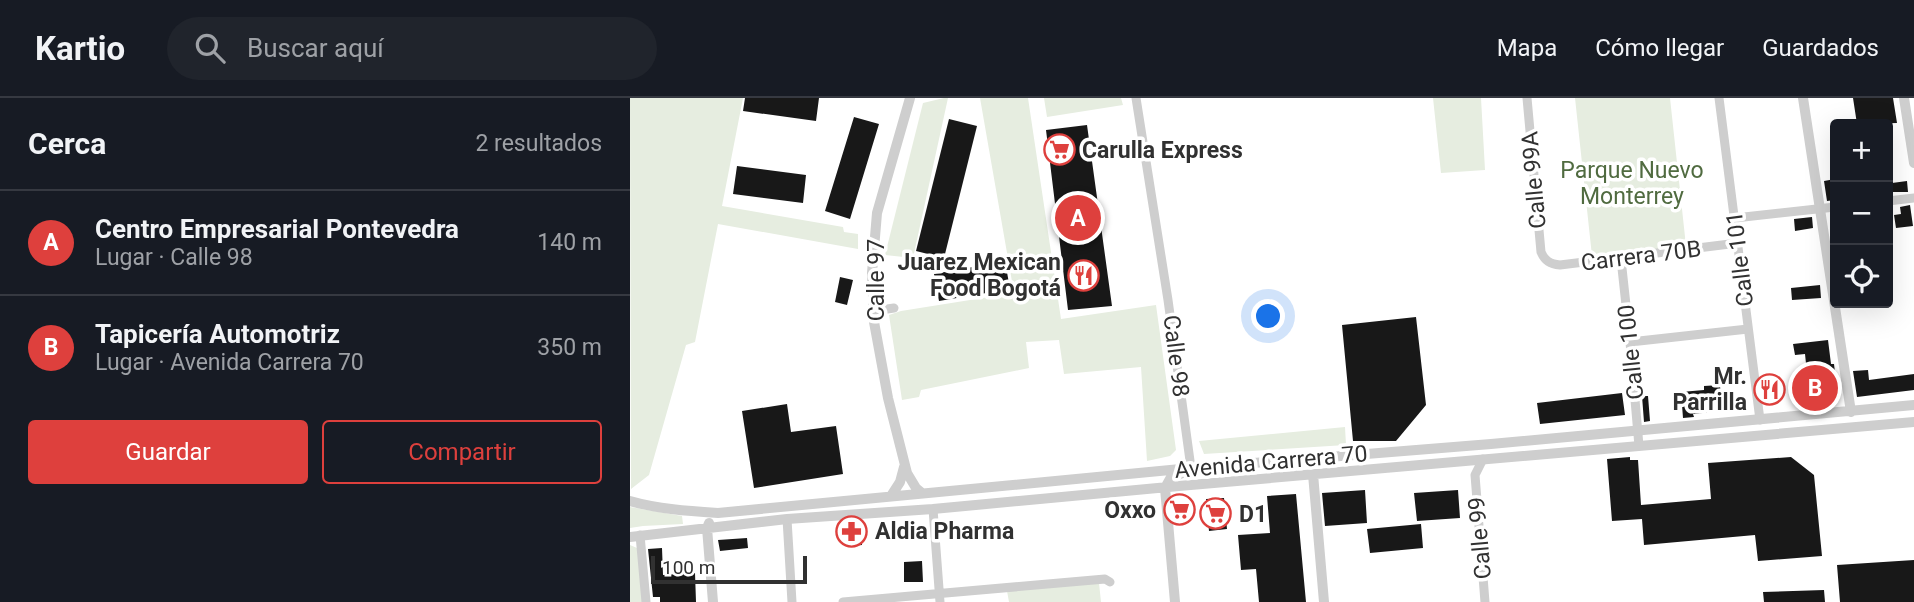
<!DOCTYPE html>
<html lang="es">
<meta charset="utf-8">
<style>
:root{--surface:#171b24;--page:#20242c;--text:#f1f3f6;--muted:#9ea1a6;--line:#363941;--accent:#de403d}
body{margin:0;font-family:Roboto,sans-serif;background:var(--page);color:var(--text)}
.controls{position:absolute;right:21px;top:21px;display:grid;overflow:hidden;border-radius:7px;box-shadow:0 7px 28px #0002}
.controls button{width:63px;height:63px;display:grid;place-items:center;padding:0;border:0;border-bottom:2px solid var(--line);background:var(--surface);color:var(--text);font:35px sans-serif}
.scale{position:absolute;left:21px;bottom:18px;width:156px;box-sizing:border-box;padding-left:7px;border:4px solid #313131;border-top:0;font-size:19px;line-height:24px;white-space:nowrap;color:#313131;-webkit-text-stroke:5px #fff;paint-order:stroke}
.you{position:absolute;left:639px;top:219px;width:24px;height:24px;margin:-18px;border:5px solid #fff;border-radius:50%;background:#1a73e8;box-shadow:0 0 0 10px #1a73e833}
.badge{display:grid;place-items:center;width:46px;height:46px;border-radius:50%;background:var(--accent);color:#fff;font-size:23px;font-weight:700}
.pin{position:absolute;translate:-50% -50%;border:4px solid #fff;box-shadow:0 2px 7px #0006}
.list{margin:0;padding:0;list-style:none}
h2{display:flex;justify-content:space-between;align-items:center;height:91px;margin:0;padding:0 28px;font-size:30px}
h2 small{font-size:23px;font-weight:400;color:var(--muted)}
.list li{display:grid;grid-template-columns:46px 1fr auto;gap:21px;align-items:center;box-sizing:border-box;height:105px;padding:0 28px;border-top:2px solid var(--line)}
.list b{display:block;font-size:26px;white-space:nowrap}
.list p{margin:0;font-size:23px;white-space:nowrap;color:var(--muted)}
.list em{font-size:23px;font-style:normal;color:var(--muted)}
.actions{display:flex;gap:14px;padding:21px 28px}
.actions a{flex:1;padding:16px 0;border:2px solid var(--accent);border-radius:7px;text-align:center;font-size:24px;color:var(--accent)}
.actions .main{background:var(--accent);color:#fff}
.icon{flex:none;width:38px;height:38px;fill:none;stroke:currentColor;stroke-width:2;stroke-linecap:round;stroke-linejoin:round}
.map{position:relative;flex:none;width:1284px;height:504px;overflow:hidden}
header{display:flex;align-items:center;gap:42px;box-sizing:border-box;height:98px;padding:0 35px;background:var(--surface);border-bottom:2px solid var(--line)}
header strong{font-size:33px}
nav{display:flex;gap:38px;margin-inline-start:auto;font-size:24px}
.search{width:490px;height:63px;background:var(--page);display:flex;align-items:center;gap:18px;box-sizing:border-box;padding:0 24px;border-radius:38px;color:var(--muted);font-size:26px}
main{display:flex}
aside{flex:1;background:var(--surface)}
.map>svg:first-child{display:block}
.green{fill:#e6ede0}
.building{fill:#181818}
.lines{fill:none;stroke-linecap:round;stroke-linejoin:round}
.minor{stroke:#cecece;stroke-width:9}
.tertiary{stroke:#cecece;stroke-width:10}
.labels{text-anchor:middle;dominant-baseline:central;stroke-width:7;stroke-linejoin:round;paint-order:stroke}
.poi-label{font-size:23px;font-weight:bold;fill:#313131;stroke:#fff;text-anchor:start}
.park-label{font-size:23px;fill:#506b40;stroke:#fff}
.street-label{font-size:23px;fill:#313131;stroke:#fff}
</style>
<header>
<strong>Kartio</strong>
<div class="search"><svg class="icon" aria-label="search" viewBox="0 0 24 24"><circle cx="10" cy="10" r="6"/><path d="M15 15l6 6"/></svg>Buscar aquí</div>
<nav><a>Mapa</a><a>Cómo llegar</a><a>Guardados</a></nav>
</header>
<main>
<aside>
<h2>Cerca<small>2 resultados</small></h2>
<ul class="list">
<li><span class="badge">A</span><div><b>Centro Empresarial Pontevedra</b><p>Lugar · Calle 98</p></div><em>140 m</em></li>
<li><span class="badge">B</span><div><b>Tapicería Automotriz</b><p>Lugar · Avenida Carrera 70</p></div><em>350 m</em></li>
</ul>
<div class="actions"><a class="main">Guardar</a><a>Compartir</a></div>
</aside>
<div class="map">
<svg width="1284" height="504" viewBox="0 0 1284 504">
<rect width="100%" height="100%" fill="#fff"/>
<path class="green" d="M 0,0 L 113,0 L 92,108 L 213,129 L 214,134 L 228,136 L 228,151 L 88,126 L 65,244 L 56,247 L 19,377 L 1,391 Z
M 314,0 L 318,0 L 283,160 L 255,157 L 293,5 Z
M 350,0 L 398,0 L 431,221 L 526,207 L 546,352 L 540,358 L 517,363 L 511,269 L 434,276 L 429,242 L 396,244 L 399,270 L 291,292 L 289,299 L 272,302 L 259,217 L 271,213 L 384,195 Z
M 414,0 L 491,0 L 493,7 L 417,19 Z
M 803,0 L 851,0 L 855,72 L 811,75 Z
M 945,0 L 1040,0 L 1056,148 L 962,158 Z
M 715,329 L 716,347 L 574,356 L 569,343 Z
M 0,409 L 52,418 L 53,426 L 13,428 L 0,430 Z
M 0,447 L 7,450 L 9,457 L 13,504 L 0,504 Z
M 469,485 L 471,504 L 379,504 L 377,493 Z"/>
<path class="building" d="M 115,0 L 189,0 L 186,23 L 113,13 Z
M 1223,0 L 1263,0 L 1267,25 L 1227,26 Z
M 224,19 L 249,26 L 220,121 L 195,113 Z
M 319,21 L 347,28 L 314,160 L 286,153 Z
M 457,27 L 482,208 L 438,212 L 416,32 Z
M 107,68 L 176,77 L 173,105 L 103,96 Z
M 1205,81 L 1205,102 L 1197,103 L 1194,83 Z
M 1277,83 L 1278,94 L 1263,94 L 1262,85 Z
M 1280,107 L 1283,128 L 1266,130 L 1264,117 L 1271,116 L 1270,109 Z
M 1182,119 L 1183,130 L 1165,133 L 1164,121 Z
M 375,163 L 380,191 L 309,203 L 304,176 Z
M 210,179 L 223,182 L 217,207 L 205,204 Z
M 1190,187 L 1191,200 L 1162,202 L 1161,190 Z
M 786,219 L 796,307 L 766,343 L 723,343 L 712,227 Z
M 1198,242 L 1201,266 L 1204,266 L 1208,300 L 1165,304 L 1162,277 L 1177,275 L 1175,256 L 1165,257 L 1163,246 Z
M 1238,272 L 1239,282 L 1284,276 L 1284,292 L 1227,299 L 1223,273 Z
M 1144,281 L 1146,300 L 1135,301 L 1134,282 Z
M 1090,287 L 1092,313 L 1063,316 L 1064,319 L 1053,320 L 1051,294 L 1074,292 L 1074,288 Z
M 992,295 L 995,317 L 910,326 L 907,305 Z
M 1012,298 L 1018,298 L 1020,323 L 1014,324 Z
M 157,306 L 161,334 L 206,328 L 213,376 L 124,390 L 112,313 Z
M 1000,359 L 1000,362 L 1008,362 L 1011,407 L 1081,401 L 1078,365 L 1161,359 L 1184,377 L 1192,458 L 1128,463 L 1125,437 L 1014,447 L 1012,421 L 982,423 L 977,361 Z
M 735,392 L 737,425 L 695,428 L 692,395 Z
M 828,392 L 830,420 L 787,423 L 784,395 Z
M 666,396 L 676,504 L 629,504 L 626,471 L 611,472 L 608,437 L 640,435 L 637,398 Z
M 594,400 L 597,431 L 579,433 L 576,401 Z
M 554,403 L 556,420 L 546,420 L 544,404 Z
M 791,426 L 793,450 L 740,455 L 737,431 Z
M 231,429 L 232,447 L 220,448 L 220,430 Z
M 117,440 L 118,450 L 90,453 L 88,442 Z
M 32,450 L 33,477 L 65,475 L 66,504 L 30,504 L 30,499 L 23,499 L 18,451 Z
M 1284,462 L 1284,504 L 1210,504 L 1207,467 Z
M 292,463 L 293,484 L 274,484 L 274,464 Z
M 1194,492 L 1195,504 L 1134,504 L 1133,494 Z"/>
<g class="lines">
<path class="minor" d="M 506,0 L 538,202 L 561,370
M 897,0 L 911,154 C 915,163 920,166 930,167 L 1108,145
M 1089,0 L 1130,322
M 1258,103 L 1284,100
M 1105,120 L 1205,109
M 991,161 L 1000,244 L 1009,348
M 244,213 L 264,210
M 1000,244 L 1118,231
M 853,361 L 845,377 L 855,504
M 303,411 L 310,504
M 157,421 L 162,504
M 10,437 L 16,504
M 213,504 L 475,481 L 480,484"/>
<path class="tertiary" d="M 280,0 L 247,115 L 242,175 L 244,224 L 258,300 L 277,375 L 286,390 L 292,395
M 1173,0 L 1221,314
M 1274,0 L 1284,65
M 683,376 L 694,504
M 261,398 L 270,384 L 274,369
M 0,403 C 28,411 58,413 88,415 L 561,370 L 861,346 L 1284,307
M 79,425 L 77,430 L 83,504
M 0,439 L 157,421 L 303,411 L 549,388 L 1284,324
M 545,504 L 535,390 L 540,381 L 554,374"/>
</g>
<defs>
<symbol id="supermarket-ring" viewBox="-11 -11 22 22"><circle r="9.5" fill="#fff" stroke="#de403d" stroke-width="1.5"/><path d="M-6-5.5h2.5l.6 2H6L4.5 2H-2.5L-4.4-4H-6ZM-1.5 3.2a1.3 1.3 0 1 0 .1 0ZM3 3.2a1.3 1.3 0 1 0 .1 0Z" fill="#de403d"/></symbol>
<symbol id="restaurant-ring" viewBox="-11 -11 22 22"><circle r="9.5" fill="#fff" stroke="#de403d" stroke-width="1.5"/><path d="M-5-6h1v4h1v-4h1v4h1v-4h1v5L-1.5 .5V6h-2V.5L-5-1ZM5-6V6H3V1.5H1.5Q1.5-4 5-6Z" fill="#de403d"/></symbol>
<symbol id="pharmacy-ring" viewBox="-11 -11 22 22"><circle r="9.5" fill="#fff" stroke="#de403d" stroke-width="1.5"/><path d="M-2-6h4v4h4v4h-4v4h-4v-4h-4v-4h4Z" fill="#de403d"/></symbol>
</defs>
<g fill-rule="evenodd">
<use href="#supermarket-ring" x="412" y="34" width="35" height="35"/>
<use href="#restaurant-ring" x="436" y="160" width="35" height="35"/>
<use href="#restaurant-ring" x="1122" y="274" width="35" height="35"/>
<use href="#supermarket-ring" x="532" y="394" width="35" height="35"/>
<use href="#supermarket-ring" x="568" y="398" width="35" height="35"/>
<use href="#pharmacy-ring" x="204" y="416" width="35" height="35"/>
</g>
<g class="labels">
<g class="poi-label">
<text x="452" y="52">Carulla Express</text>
<text x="431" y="164" text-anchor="end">Juarez Mexican<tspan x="431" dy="26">Food Bogotá</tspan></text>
<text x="1117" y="278" text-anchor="end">Mr.<tspan x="1117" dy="26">Parrilla</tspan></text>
<text x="526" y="412" text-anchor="end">Oxxo</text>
<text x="609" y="416">D1</text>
<text x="245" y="433">Aldia Pharma</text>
</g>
<g class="park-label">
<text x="1002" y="72">Parque Nuevo<tspan x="1002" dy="26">Monterrey</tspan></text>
</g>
<g class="street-label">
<text transform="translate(904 82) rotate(-95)">Calle 99A</text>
<text transform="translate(1011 158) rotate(-7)">Carrera 70B</text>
<text transform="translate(1110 161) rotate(-97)">Calle 101</text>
<text transform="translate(246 182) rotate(-90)">Calle 97</text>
<text transform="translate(1001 254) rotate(-96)">Calle 100</text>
<text transform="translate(546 258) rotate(83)">Calle 98</text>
<text transform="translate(641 364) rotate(-5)">Avenida Carrera 70</text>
<text transform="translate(850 440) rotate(-95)">Calle 99</text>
</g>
</g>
</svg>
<div class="controls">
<button>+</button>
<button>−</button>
<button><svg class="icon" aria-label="locate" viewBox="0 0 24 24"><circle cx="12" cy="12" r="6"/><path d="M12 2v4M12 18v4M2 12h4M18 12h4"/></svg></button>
</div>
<div class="scale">100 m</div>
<div class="you"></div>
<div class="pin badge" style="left:448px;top:120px">A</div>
<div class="pin badge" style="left:1185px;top:290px">B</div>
</div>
</main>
